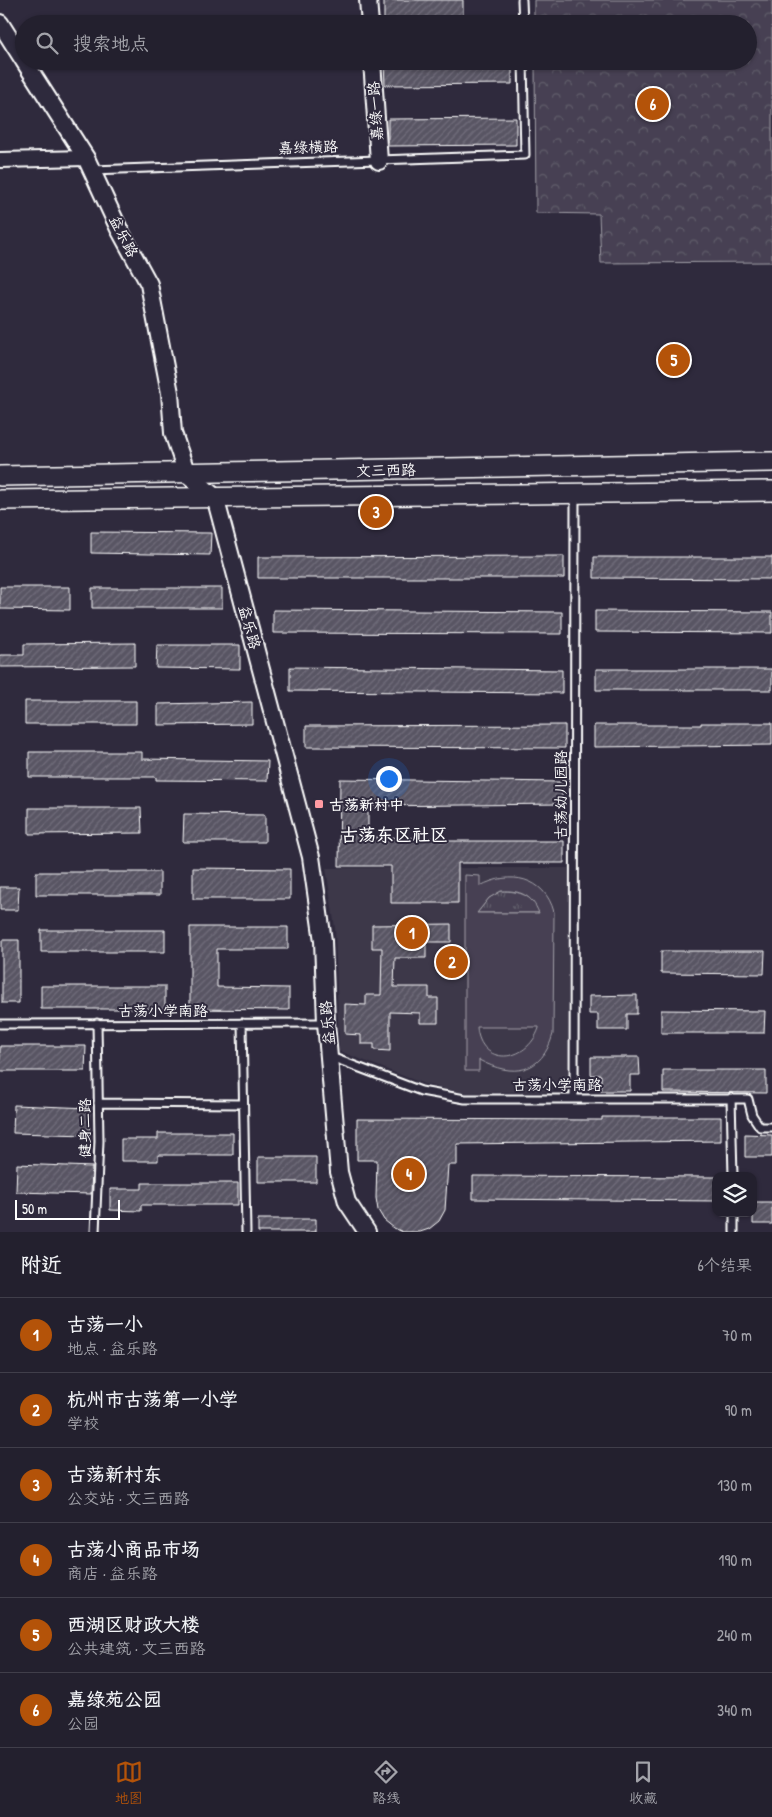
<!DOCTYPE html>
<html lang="zh">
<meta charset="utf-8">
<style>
:root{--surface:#23202e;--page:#2b2836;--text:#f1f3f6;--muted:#a3a3aa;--line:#403e4a;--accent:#b45309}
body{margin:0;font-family:"Patrick Hand","LXGW WenKai TC",sans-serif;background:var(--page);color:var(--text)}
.controls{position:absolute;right:15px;bottom:15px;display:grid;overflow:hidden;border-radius:10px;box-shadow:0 1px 4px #0004}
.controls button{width:45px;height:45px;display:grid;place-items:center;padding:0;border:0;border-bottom:1px solid var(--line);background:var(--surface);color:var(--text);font:25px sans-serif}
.scale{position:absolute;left:15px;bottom:12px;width:105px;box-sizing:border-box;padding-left:5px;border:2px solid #fff;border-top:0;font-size:14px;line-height:18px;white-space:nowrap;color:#fff;-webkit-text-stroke:4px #2f2a3d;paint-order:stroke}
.you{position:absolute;left:388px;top:778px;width:18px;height:18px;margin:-12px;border:4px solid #fff;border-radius:50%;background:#1a73e8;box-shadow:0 0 0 8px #1a73e833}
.badge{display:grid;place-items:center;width:32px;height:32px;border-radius:50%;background:var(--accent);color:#fff;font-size:16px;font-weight:700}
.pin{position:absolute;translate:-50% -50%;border:2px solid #fff;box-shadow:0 1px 5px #0006}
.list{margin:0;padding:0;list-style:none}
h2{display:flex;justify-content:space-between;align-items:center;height:65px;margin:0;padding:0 20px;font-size:21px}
h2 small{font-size:16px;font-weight:400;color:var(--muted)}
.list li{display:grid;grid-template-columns:32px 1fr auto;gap:15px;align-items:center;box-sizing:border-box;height:75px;padding:0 20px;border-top:1px solid var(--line)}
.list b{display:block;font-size:19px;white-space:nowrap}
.list p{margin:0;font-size:16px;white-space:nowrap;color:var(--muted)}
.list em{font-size:16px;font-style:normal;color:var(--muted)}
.icon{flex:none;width:28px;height:28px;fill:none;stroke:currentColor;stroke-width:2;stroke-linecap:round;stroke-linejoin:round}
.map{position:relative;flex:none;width:772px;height:1232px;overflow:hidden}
.search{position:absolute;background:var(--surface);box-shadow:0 1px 4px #0004;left:15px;right:15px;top:15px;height:55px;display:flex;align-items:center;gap:12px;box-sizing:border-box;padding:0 18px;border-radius:28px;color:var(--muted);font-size:19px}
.sheet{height:515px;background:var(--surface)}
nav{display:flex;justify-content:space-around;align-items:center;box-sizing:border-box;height:70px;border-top:1px solid var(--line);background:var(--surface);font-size:14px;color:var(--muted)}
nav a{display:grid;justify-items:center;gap:2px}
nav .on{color:var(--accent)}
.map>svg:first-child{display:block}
.built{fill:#3c3749}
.grass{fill:url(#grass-tufts);stroke:#a2a0a8}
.park{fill:url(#park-crowns);stroke:#a2a0a8}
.garden{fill:#464152;stroke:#a2a0a8;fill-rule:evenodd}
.building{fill:url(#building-hatch);stroke:#fff}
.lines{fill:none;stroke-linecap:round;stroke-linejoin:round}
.service-casing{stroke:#fff;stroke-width:11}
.minor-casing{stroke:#fff;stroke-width:18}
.tertiary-casing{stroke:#fff;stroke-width:20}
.secondary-casing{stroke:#fff;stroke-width:22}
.service{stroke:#2f2a3d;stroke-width:7}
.minor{stroke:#2f2a3d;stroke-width:14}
.tertiary{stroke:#2f2a3d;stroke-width:16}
.secondary{stroke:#2f2a3d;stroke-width:19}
.poi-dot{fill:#ff9aa2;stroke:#2f2a3d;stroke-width:2}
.labels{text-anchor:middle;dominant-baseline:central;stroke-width:4;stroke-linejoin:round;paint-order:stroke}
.street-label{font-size:15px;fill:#fff;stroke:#2f2a3d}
.poi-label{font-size:15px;font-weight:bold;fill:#fff;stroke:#2f2a3d;text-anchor:start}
.quarter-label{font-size:18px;font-weight:bold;fill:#fff;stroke:#2f2a3d}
</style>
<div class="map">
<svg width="772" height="1232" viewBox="0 0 772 1232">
<defs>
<pattern id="grass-tufts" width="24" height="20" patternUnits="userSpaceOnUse" patternTransform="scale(1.25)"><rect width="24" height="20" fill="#464152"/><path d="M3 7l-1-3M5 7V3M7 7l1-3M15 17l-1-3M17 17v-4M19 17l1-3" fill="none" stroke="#625e6c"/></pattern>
<pattern id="park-crowns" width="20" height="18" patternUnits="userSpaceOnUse" patternTransform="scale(1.25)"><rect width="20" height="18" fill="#464152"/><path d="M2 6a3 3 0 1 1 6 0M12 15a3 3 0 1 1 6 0" fill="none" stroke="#625e6c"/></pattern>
<pattern id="building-hatch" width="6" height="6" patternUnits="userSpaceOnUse" patternTransform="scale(1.25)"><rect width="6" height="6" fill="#595564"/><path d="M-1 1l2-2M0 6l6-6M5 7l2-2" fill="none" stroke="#726e7b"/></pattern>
</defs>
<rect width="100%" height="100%" fill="#2f2a3d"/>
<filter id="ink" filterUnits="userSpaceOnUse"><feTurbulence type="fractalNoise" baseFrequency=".02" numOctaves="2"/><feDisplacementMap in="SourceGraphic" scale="10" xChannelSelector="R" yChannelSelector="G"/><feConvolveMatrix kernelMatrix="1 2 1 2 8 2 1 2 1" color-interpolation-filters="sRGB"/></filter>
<g filter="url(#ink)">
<path class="built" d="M 326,868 L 568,868 L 568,1080 L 560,1089 L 546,1092 L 462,1093 L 424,1084 L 339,1051 L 335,928 Z"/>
<path class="grass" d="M 501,891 C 520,891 532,895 540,913 L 477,913 L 489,898 Z"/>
<path class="park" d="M 534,0 L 772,0 L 772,262 L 601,263 L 599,214 L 536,213 L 535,61 L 748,61 L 748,24 L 534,24 Z"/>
<path class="garden" d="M 465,875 L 480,876 L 480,886 C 510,870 545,877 554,912 L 553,1034 C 542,1074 513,1078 479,1060 L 479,1071 L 465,1071 ZM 501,891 C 520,890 532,895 539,913 L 477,913 L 489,898 ZM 477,1027 L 539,1027 L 539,1028 C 527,1064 480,1067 477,1027 Z"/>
<path class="building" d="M 384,0 L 463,0 L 463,24 L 384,24 Z
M 384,61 L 512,61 L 512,84 L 385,85 Z
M 516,118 L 516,145 L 388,146 L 388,119 Z
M 91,532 L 211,533 L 210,555 L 91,553 Z
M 564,556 L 564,578 L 258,578 L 258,557 Z
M 594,557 L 772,557 L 772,579 L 594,578 Z
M 0,587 L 70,587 L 70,610 L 0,609 Z
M 92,588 L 222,588 L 222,608 L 92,608 Z
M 273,610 L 562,612 L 562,634 L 273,633 Z
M 595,611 L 772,612 L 772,633 L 595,632 Z
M 135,643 L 135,666 L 0,667 L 0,655 L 24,655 L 24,644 Z
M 157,645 L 240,645 L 240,669 L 156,668 Z
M 290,667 L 562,670 L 562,693 L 290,691 Z
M 596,669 L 772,669 L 772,690 L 596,690 Z
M 25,701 L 136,701 L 136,724 L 25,724 Z
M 252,702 L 252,724 L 158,725 L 158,704 Z
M 701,723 L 772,723 L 772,745 L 594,747 L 594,725 L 701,725 Z
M 565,725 L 565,748 L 306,747 L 306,726 Z
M 29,752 L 142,752 L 142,759 L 268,761 L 267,781 L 156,780 L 156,777 L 29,777 Z
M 340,779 L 562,782 L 562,804 L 368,806 L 368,837 L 440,838 L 440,841 L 564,841 L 564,863 L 458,863 L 458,903 L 391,903 L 391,866 L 339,866 Z
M 29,808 L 141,808 L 142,833 L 29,834 Z
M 184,814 L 265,815 L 265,842 L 183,842 Z
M 193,868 L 290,869 L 290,899 L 193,899 Z
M 36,872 L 160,872 L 160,895 L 36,895 Z
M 0,887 L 19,887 L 18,910 L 0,910 Z
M 451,924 L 451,942 L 426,942 L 426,958 L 395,958 L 394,987 L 429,987 L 429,998 L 438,998 L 438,1023 L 420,1023 L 420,1013 L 390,1012 L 390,1051 L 374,1050 L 374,1044 L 361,1044 L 361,1035 L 345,1034 L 345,1004 L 366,1005 L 366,995 L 381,995 L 382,948 L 372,948 L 372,925 Z
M 190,927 L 288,927 L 288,949 L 217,949 L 217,987 L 289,988 L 289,1010 L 190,1009 Z
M 41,930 L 165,930 L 165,952 L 41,952 Z
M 2,940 L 19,940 L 19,1003 L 2,1003 Z
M 661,951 L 765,951 L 764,974 L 661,973 Z
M 41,986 L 165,986 L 165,1009 L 41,1009 Z
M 637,995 L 637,1014 L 627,1014 L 627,1030 L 598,1030 L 598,1014 L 589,1014 L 589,996 Z
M 661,1010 L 765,1011 L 764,1033 L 661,1033 Z
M 0,1046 L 86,1046 L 85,1071 L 0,1071 Z
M 591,1057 L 639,1057 L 640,1075 L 630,1075 L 630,1091 L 601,1091 L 601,1075 L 591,1075 Z
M 663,1070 L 766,1070 L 766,1093 L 663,1092 Z
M 14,1105 L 90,1108 L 89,1135 L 13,1133 Z
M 602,1117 L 721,1117 L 721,1141 L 457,1144 L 457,1165 L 448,1165 L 445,1210 L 439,1221 L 429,1229 L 420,1232 L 403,1232 L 394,1228 L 384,1220 L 378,1210 L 376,1198 L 377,1160 L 357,1160 L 357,1119 L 602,1120 Z
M 158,1133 L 233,1133 L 233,1155 L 158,1155 L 158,1161 L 121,1161 L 121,1139 L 158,1139 Z
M 745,1134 L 772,1135 L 772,1157 L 745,1157 Z
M 258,1157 L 316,1157 L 316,1182 L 258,1182 Z
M 17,1164 L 92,1167 L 91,1194 L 16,1192 Z
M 473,1176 L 716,1177 L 716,1201 L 473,1199 Z
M 142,1183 L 238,1183 L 238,1205 L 141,1205 L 141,1211 L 110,1210 L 110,1189 L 142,1189 Z
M 753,1202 L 772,1202 L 772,1224 L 753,1224 Z
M 258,1219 L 316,1219 L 316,1232 L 258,1232 Z"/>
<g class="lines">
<defs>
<path id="service" d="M 522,0 L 523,24
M 92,170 L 525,155 L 523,61
M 242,1023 L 246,1232
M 0,1024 L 326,1023
M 331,1057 L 421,1091 L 465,1099 L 748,1099 L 752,1115 L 760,1127 L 772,1127
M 574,1098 L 575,493
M 731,1098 L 733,1176
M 98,1103 L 243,1104
M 734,1213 L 734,1232
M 95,1232 L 99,1141 L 97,1023"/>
<path id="minor" d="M 0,160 L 86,158"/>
<path id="tertiary" d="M 368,0 L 370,24
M 0,23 L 24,61
M 24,61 L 86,158 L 119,229 L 149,284 L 170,393 L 173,433 L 187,474 L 215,497 L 311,857 L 323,941 L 326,1023 L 339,1172 L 347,1202 L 367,1232
M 372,61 L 379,161"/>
<path id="secondary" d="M 0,476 L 772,462
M 0,500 L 772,491"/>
</defs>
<use href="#service" class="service-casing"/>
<use href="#minor" class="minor-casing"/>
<use href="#tertiary" class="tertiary-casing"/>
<use href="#secondary" class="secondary-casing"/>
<use href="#service" class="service"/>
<use href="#minor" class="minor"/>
<use href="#tertiary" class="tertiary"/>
<use href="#secondary" class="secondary"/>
</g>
</g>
<rect class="poi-dot" x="314" y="799" width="10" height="10" rx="2.5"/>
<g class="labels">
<g class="street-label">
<text transform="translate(375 111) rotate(-94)">嘉绿一路</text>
<text transform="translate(308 147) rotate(-2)">嘉绿横路</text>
<text transform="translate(124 236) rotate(63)">益乐路</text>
<text transform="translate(386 470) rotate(-1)">文三西路</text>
<text transform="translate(250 627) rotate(75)">益乐路</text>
<text transform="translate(560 795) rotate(-90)">古荡幼儿园路</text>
<text x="163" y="1010">古荡小学南路</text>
<text transform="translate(327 1023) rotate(-95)">益乐路</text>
<text x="557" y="1084">古荡小学南路</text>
<text transform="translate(84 1128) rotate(-90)">健身二路</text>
</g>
<g class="poi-label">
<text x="329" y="804">古荡新村中</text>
</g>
<g class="quarter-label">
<text x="394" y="834">古荡东区社区</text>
</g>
</g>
</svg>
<div class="controls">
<button><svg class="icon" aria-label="layers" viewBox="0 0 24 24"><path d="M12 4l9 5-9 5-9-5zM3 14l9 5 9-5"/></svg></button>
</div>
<div class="scale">50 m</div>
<div class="you"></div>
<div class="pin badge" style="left:412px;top:933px">1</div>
<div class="pin badge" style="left:452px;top:962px">2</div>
<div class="pin badge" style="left:376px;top:512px">3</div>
<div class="pin badge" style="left:409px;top:1174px">4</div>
<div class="pin badge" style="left:674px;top:360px">5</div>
<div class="pin badge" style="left:653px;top:104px">6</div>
<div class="search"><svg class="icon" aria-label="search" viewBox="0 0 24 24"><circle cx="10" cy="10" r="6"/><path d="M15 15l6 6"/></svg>搜索地点</div>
</div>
<section class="sheet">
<h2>附近<small>6个结果</small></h2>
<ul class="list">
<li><span class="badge">1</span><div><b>古荡一小</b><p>地点 · 益乐路</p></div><em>70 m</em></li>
<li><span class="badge">2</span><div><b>杭州市古荡第一小学</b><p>学校</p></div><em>90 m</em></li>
<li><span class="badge">3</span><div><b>古荡新村东</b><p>公交站 · 文三西路</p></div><em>130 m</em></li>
<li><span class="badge">4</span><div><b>古荡小商品市场</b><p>商店 · 益乐路</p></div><em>190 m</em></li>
<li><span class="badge">5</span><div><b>西湖区财政大楼</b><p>公共建筑 · 文三西路</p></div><em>240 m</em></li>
<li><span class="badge">6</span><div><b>嘉绿苑公园</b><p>公园</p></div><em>340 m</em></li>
</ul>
</section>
<nav>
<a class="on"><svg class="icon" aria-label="map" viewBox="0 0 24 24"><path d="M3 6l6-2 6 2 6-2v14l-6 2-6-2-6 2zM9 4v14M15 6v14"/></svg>地图</a>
<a><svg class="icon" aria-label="directions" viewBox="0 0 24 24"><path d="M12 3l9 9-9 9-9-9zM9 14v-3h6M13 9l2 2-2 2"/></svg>路线</a>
<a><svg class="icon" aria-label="saved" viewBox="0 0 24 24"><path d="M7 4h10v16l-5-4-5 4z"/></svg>收藏</a>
</nav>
